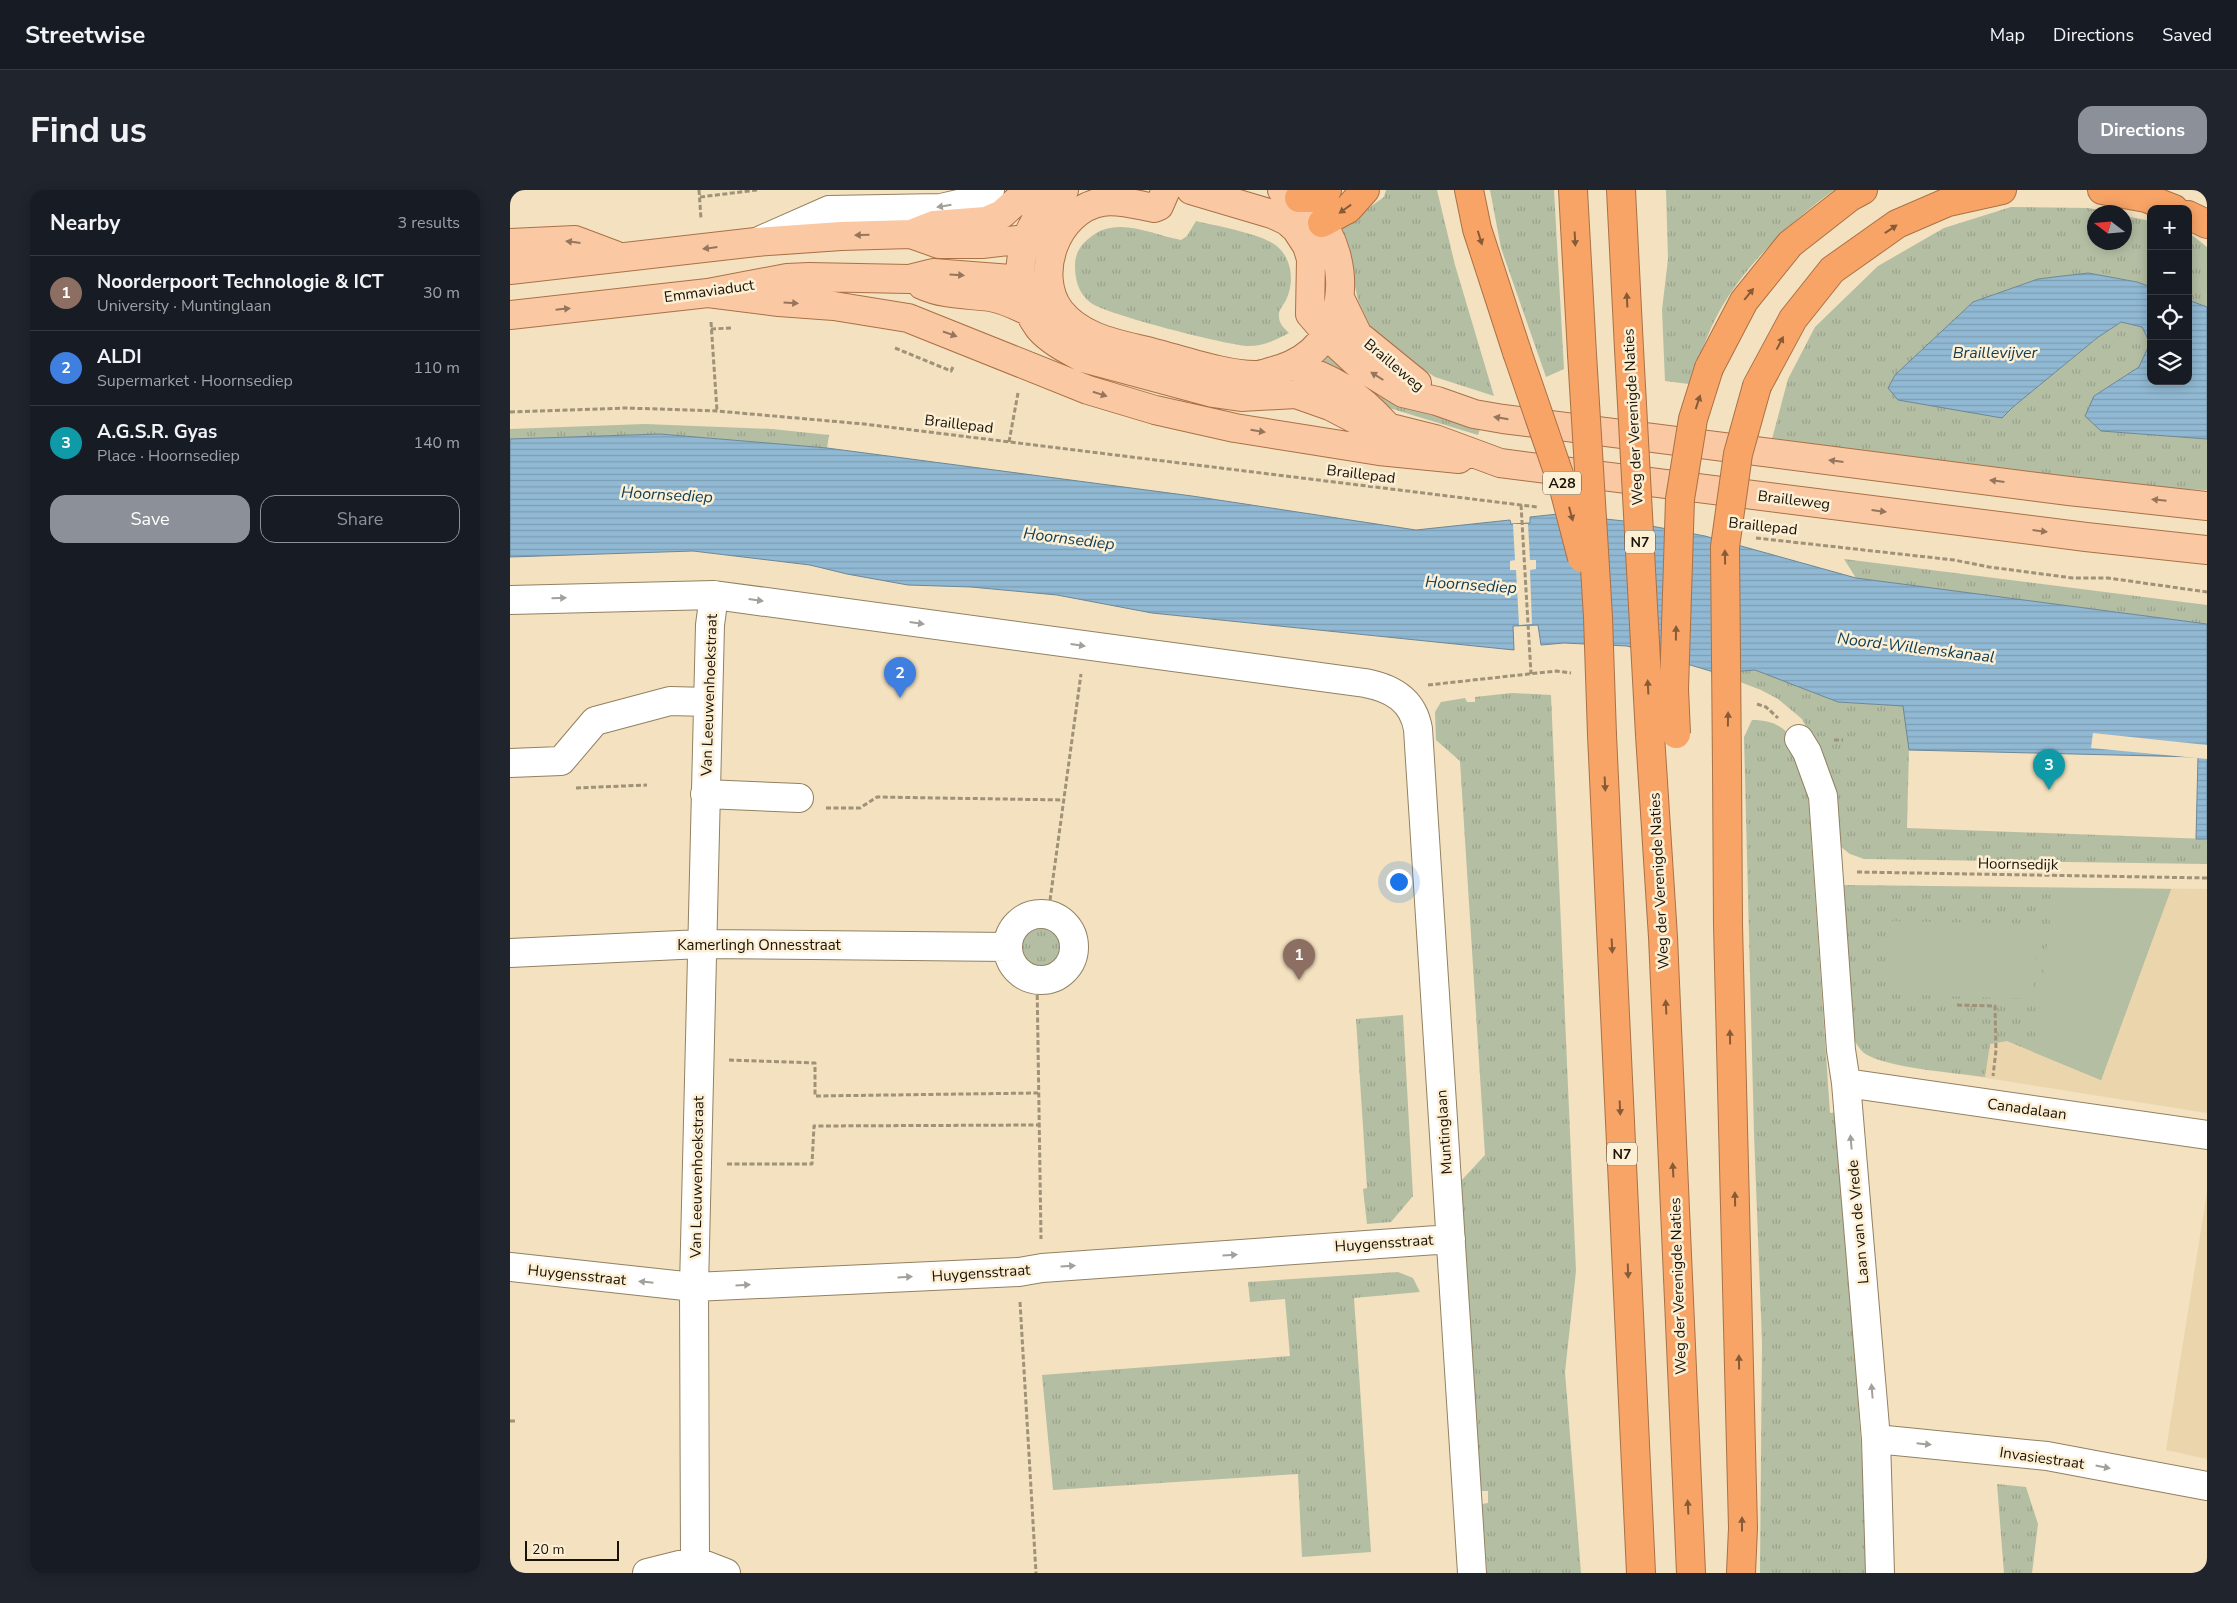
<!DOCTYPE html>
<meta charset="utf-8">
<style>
:root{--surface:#171b24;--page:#20242c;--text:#f1f3f6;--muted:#9ea1a6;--line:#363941;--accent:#8c9099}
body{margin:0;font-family:"Nunito Sans",sans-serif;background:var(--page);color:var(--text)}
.controls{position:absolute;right:15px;top:15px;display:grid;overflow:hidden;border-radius:10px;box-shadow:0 2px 12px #0003}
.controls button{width:45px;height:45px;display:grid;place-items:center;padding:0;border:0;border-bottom:1px solid var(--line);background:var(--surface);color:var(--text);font:25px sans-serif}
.compass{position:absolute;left:1577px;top:15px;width:45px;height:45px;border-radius:50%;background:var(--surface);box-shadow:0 2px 12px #0003;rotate:286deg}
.scale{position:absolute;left:15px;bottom:12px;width:94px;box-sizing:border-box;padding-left:5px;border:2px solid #191207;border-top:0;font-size:14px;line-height:18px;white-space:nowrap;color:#191207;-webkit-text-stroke:4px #fdefd4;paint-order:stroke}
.you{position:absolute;left:888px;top:691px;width:18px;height:18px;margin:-12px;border:4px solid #fff;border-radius:50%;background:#1a73e8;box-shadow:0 0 0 8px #1a73e833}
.badge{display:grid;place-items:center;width:32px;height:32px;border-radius:50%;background:var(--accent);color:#fff;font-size:16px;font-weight:700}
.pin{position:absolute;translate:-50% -41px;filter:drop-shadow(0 1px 2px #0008)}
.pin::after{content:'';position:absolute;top:26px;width:18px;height:15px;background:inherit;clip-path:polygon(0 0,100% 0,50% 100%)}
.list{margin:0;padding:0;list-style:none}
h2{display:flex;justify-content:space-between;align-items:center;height:65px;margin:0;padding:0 20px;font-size:21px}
h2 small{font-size:16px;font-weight:400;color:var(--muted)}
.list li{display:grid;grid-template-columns:32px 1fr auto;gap:15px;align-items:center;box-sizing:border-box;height:75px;padding:0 20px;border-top:1px solid var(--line)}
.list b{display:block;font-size:19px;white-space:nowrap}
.list p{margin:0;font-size:16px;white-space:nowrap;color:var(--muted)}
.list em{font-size:16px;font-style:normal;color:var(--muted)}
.actions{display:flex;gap:10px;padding:15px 20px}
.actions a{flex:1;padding:11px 0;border:1px solid var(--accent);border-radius:15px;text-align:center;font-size:18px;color:var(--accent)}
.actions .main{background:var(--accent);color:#fff}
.icon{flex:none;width:28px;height:28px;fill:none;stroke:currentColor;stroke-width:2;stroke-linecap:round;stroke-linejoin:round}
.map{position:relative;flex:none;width:1697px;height:1383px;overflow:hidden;border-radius:15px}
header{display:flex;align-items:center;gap:30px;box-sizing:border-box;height:70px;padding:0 25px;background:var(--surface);border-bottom:1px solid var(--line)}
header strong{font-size:24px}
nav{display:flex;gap:28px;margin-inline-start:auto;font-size:18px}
.intro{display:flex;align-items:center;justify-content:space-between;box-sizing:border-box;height:120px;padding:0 30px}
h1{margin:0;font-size:35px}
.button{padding:12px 22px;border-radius:15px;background:var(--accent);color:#fff;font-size:18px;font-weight:700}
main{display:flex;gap:30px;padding:0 30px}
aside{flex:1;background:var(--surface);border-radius:15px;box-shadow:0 2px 12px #0003}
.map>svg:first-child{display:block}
.built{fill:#ead5ac}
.grass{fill:url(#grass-tufts)}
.park{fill:#b4bea3}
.water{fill:url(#water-rules);stroke:#6d8796}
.pier{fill:#f3e1bf}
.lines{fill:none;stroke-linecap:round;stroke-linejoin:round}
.minor-casing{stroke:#928162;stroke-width:30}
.major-casing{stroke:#aa7145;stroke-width:30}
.highway-casing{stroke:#aa7145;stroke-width:30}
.path{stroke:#a09279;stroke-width:3;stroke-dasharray:5 2.5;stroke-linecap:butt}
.minor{stroke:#fff;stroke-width:28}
.major{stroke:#fbc8a4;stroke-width:28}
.highway{stroke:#f8a467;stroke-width:28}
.highway-bridge-casing{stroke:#aa7145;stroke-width:30;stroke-linecap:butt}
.highway-bridge{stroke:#f8a467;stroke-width:28}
.oneway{fill:#a3a09c}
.oneway2{fill:#885b37}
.oneway3{fill:#95765d}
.labels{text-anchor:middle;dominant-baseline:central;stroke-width:5;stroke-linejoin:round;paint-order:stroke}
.shield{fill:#fdefd4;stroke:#5d5444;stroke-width:1}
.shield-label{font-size:14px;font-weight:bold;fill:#191207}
.street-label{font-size:15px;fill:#191207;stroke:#fdefd4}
.water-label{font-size:16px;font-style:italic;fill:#0e405b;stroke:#fdefd4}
</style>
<header>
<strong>Streetwise</strong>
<nav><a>Map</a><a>Directions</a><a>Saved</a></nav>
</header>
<div class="intro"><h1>Find us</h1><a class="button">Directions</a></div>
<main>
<aside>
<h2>Nearby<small>3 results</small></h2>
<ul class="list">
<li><span class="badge" style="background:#8d6e63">1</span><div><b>Noorderpoort Technologie &amp; ICT</b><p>University · Muntinglaan</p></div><em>30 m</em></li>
<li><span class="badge" style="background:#3f7fe0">2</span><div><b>ALDI</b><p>Supermarket · Hoornsediep</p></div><em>110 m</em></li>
<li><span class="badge" style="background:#0f9aa8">3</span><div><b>A.G.S.R. Gyas</b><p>Place · Hoornsediep</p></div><em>140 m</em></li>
</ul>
<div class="actions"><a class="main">Save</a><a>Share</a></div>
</aside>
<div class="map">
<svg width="1697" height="1383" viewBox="0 0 1697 1383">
<defs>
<pattern id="grass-tufts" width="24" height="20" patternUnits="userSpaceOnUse" patternTransform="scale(1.25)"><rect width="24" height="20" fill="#b4bea3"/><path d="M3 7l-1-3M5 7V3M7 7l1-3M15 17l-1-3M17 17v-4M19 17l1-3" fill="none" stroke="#9aa28b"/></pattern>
<pattern id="water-rules" width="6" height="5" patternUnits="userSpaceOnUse" patternTransform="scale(1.25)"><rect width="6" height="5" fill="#91b9d3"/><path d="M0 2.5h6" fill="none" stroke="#7c9eb4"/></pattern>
</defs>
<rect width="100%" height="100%" fill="#f3e1bf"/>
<path class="built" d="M 1330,695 L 1697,699 L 1697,923 L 1382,873 L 1365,869 L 1353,862 Z
M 1697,1002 L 1697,1269 L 1656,1260 Z"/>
<path class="grass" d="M 876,0 L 927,0 L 945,75 L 984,206 L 925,187 L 866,148 L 848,110 L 832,37 L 874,7 Z
M 980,0 L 1044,0 L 1054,179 L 1036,187 L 991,58 Z
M 1156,0 L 1324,0 C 1281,31 1234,76 1209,122 C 1196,145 1189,171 1179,194 L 1155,191 L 1152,120 L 1158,69 Z
M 1501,17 L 1578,18 L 1599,22 L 1584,22 L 1584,52 L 1614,52 L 1615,26 L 1641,31 L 1641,97 L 1627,92 L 1578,83 L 1528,89 L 1463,112 L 1385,185 L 1378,198 L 1492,228 L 1503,217 L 1587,148 L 1611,132 L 1632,137 L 1640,153 L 1629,177 L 1584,206 L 1591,241 L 1697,249 L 1697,300 L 1668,299 L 1380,268 L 1262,249 L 1278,189 L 1305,137 L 1368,76 L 1434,38 Z
M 686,31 C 707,36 747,43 764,54 C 782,66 785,92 776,110 C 773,116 768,120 769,127 C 769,134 775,139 779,143 C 766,150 753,156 739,156 C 719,156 595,124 581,113 C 569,104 565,91 565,76 C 565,65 569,57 577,50 C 605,24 639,44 671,50 L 677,46 Z
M 1678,42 L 1697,57 L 1697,117 L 1678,110 Z
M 821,163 L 898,213 L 927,226 L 970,239 L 968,245 L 876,217 L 812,172 Z
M 135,234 L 262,239 L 319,245 L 317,258 L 150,244 L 0,249 L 0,239 Z
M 1334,369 L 1697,415 L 1697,434 L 1346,388 Z
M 1245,480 L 1328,512 L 1394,516 L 1399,560 L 1397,638 L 1697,649 L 1697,674 L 1354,669 L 1340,664 L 1331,657 L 1314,569 L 1292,529 L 1268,509 L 1251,500 L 1207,483 Z
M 1002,503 L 1041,505 L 1066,1081 L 1055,1182 L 1071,1383 L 977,1383 L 972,1314 L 978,1313 L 978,1301 L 970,1301 L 951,991 L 975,965 L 950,571 L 926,550 L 925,522 L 931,512 L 955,508 L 957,512 L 965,512 L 965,507 Z
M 1242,530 C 1275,530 1283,547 1296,574 L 1320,923 L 1328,922 L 1360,1383 L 1250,1383 L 1252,1152 L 1244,944 L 1234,547 Z
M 1330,695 L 1661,699 L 1591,890 L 1497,851 L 1480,854 L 1475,887 C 1447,883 1376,878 1354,863 C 1349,859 1346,852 1342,847 Z
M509 757a23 23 0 1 1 46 0a23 23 0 1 1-46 0Z
M 893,825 L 903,1006 L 881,1032 L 857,1034 L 853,999 L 857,998 L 846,829 Z
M 888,1082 L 903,1088 L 910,1102 L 844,1108 L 861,1362 L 792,1367 L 788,1284 L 543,1300 L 532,1185 L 780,1166 L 775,1109 L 740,1112 L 738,1092 Z
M 1487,1294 L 1516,1297 L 1528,1334 L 1522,1383 L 1494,1383 Z"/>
<path class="park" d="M 1544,698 L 1661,699 L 1591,890 L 1523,862 Z
M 1380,731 L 1527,734 L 1523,809 L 1379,804 Z"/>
<path class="water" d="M 1578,83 L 1627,92 L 1641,97 L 1641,191 L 1678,191 L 1678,110 L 1697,117 L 1697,249 L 1591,241 L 1575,226 L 1584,206 L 1629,177 L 1640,153 L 1632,137 L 1611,132 L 1587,148 L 1503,217 L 1492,228 L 1388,210 L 1378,198 L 1385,185 L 1463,112 L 1528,89 Z
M 150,244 L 317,258 L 682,306 L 906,340 L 1000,330 L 1001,334 L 1020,333 L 1020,327 L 1048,324 L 1114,331 L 1195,346 L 1346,388 L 1697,434 L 1697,649 L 1686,649 L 1688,567 L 1399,560 L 1393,516 L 1328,512 L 1245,480 L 1207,483 L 1117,456 L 1054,453 L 1031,455 L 1028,435 L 1003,436 L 1004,460 L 642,423 L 547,405 L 461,397 L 398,395 L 337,384 L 300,375 L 183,361 L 0,367 L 0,249 Z"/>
<path class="pier" d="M 1003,334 L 1018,334 L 1020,370 L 1026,370 L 1026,379 L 1020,380 L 1022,434 L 1009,435 L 1006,380 L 1000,380 L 1000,371 L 1005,370 Z
M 1583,543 L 1697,555 L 1697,569 L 1581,558 Z"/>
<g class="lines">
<defs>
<path id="minor" d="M 251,50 L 319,20 L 431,18 L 457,12 L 480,0
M 0,410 L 204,405 L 855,493 C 882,498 903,510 908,539 L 962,1383
M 1289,549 L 1297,562 L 1313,606 L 1331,860 L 1336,893 L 1366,1249 L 1370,1383
M 0,573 L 51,571 L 85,531 L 160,511 L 198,512
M 195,604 L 289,608
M498 757a33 33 0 1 1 66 0a33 33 0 1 1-66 0Z
M 0,763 L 191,754 L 498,757
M 1336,893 L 1697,945
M 0,1077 L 184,1097 L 509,1082 L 532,1078 L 941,1049
M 1366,1249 L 1537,1266 L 1697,1296
M 185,1371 L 184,1097 L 200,435 L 204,405
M 137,1383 L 185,1371 L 216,1383"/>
<path id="major" d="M 554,0 C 546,7 538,13 531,21 C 527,25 525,32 522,37 C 505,70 506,107 529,138 C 540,151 558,160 573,168 L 703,203 L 731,207 L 786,204 L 820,216 L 845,229 L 925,249 L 990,273 L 1576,347 L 1697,360
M 656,0 L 649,16 L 644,18 C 628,15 607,9 592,12 C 546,20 523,85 550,121 C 572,149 609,154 641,162 C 672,170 718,186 748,185 C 755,184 763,181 770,179 C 840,157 846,71 803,21 C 795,11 783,5 772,0
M 681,0 L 762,24 L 777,31 L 786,39 L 797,56 L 801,69 L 800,124 L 825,153 L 851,177 L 893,203 L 927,211 L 964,224 L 993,229 L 1559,301 L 1697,316
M 401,44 L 424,35 L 476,31 L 492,24 L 519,0
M 0,53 L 65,50 L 105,65
M 0,80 L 246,52 L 331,46 L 401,44 L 429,54 L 472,54 L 516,49
M 412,95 C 434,105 457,104 480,107 C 494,109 507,116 520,122
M 198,103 L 269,112 L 324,116 L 398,128 L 578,200 L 645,220 L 725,238 L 794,249 L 869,261 L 949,269
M 831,110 L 848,145 L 907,193
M 0,125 L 198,103 L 277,88 L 299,87 L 399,89 L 423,83 L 501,89 L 526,97
M 781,175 C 823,188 847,203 877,236"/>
<path id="highway" d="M 959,0 L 967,39 L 1007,162
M 1063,0 L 1072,164
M 1111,0 L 1119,159
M 1592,0 L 1636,8 L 1664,19
M 789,8 L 805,8 L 817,0
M 1678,25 L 1697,34
M 812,33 L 838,19 L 855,0
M 1199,178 L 1234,111 L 1280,54 L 1340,7 L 1353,0
M 1247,196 L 1283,129 L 1322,80 L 1387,34 L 1438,12 L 1492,0
M 1092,545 L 1131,1383
M 1140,545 L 1153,747 L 1181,1383
M 1217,578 L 1218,735 L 1233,1338 L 1231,1383"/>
</defs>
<use href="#minor" class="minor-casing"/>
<use href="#major" class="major-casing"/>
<use href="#highway" class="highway-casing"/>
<path class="path" d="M 189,0 L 191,29
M 190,7 L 247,0
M 201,132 L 207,221
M 201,139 L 221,138
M 385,158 L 441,181 L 443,177
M 0,222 L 116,218 L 207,221 L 354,234 L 1027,317
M 499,252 L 508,203
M 1011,315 L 1021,484
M 1246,348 L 1444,370 L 1479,377 L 1563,388 L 1598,388 L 1697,402
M 918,495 L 1046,481 L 1061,483
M 1247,514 L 1256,517 L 1268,528
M 1324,550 L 1333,550
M 66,598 L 137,595
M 316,618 L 350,618 L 367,607 L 554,610
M 1347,682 L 1697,688
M 538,725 L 571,484
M 527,790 L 531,1049
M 1447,815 L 1485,816 L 1486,860 L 1483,886
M 219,870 L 305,873 L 305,906 L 528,903
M 217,974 L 302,974 L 304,936 L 529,935
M 510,1112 L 526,1383
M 0,1231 L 5,1231"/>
<use href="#minor" class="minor"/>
<use href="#major" class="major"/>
<use href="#highway" class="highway"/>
<defs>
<path id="highway-bridge" d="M 1119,159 L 1140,545
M 1007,162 L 1054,299 L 1072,368
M 1072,164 L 1088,427 L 1092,545
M 1166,544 L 1164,499 L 1170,309 L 1183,229 L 1199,178
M 1217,578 L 1215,357 L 1228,264 L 1247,196"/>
</defs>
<use href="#highway-bridge" class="highway-bridge-casing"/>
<use href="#highway-bridge" class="highway-bridge"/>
</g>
<defs><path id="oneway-solid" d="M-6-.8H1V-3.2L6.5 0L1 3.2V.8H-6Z" transform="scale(1.25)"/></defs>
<g class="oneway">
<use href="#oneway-solid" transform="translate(434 16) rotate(171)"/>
<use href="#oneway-solid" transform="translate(49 408) rotate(-2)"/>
<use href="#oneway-solid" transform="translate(246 410) rotate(8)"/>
<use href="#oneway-solid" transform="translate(407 433) rotate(8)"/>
<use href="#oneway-solid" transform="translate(568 455) rotate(8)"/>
<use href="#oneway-solid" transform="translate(1341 952) rotate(-95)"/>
<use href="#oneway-solid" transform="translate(720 1065) rotate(-4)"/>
<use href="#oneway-solid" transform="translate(558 1076) rotate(-4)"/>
<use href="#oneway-solid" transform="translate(395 1087) rotate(-3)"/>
<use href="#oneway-solid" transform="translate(136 1092) rotate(-174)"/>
<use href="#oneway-solid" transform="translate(233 1095) rotate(-3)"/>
<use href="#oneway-solid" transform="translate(1362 1201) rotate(-95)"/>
<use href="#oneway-solid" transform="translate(1414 1254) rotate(6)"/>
<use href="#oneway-solid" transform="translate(1593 1277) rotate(11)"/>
</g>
<g class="oneway2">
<use href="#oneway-solid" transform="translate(835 19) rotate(144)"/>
<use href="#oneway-solid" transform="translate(1381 39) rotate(-34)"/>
<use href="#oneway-solid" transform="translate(970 48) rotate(73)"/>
<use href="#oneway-solid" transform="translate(1065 49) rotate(87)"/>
<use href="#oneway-solid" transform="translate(1239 104) rotate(-51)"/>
<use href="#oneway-solid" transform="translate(1117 110) rotate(-93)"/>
<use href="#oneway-solid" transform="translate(1270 153) rotate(-62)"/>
<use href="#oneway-solid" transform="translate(1188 212) rotate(-72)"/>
<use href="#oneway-solid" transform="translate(1061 324) rotate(75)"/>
<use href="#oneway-solid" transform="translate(1215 367) rotate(-91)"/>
<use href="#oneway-solid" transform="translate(1166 443) rotate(-89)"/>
<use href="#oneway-solid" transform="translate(1138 497) rotate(-93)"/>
<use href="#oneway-solid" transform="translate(1218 529) rotate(-89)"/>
<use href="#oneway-solid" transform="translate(1095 594) rotate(87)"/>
<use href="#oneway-solid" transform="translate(1102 756) rotate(87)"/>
<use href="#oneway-solid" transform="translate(1156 817) rotate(-93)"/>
<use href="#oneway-solid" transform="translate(1220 847) rotate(-91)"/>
<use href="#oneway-solid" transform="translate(1110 918) rotate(87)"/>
<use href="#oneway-solid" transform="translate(1163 980) rotate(-93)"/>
<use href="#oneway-solid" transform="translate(1225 1009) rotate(-91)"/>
<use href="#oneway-solid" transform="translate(1118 1081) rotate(88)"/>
<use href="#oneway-solid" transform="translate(1229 1172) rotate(-91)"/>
<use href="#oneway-solid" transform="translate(1178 1317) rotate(-93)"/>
<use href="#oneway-solid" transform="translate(1232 1334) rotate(-90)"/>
</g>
<g class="oneway3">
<use href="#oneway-solid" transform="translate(352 45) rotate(179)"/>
<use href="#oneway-solid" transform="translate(63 52) rotate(-173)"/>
<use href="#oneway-solid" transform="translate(200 58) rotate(173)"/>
<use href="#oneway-solid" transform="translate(447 85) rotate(4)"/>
<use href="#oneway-solid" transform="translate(281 113) rotate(4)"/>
<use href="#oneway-solid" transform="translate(53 119) rotate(-6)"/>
<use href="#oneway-solid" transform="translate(440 144) rotate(19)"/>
<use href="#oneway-solid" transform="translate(867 186) rotate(-148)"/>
<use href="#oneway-solid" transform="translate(590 204) rotate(17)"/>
<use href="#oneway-solid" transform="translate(991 228) rotate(-171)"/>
<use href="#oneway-solid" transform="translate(748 241) rotate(9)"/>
<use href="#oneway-solid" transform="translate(1326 271) rotate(-173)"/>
<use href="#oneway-solid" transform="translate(1487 291) rotate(-173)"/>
<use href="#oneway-solid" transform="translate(1649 310) rotate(-174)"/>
<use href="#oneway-solid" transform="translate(1369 321) rotate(7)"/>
<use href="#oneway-solid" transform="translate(1530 341) rotate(7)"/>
</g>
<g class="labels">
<g class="shield">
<rect x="1033" y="281.5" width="38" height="23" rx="4"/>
<rect x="1115" y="340.5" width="30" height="23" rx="4"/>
<rect x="1097" y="952.5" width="30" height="23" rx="4"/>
</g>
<g class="shield-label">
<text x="1052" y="293">A28</text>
<text x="1130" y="352">N7</text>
<text x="1112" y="964">N7</text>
</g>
<g class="street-label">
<text transform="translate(199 101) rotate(-8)">Emmaviaduct</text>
<text transform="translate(884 175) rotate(40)">Brailleweg</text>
<text transform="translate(1123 227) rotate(-93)">Weg der Verenigde Naties</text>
<text transform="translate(449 234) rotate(7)">Braillepad</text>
<text transform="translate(851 284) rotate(7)">Braillepad</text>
<text transform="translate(1284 310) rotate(7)">Brailleweg</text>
<text transform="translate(1253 336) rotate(6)">Braillepad</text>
<text transform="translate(199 505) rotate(-88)">Van Leeuwenhoekstraat</text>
<text transform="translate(1508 674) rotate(1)">Hoornsedijk</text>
<text transform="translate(1149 691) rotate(-93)">Weg der Verenigde Naties</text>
<text x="249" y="755">Kamerlingh Onnesstraat</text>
<text transform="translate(1517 919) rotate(8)">Canadalaan</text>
<text transform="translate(934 942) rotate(-94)">Muntinglaan</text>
<text transform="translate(187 987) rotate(-89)">Van Leeuwenhoekstraat</text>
<text transform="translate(1348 1032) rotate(-95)">Laan van de Vrede</text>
<text transform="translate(874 1053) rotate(-4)">Huygensstraat</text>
<text transform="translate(471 1083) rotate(-4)">Huygensstraat</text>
<text transform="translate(67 1085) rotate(6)">Huygensstraat</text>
<text transform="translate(1168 1096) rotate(-92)">Weg der Verenigde Naties</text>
<text transform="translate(1532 1268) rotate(8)">Invasiestraat</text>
</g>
<g class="water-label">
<text x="1485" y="163">Braillevijver</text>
<text transform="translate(157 305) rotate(3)">Hoornsediep</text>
<text transform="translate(559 349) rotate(7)">Hoornsediep</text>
<text transform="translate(961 395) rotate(4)">Hoornsediep</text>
<text transform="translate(1406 458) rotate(7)">Noord-Willemskanaal</text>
</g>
</g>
</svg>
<div class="controls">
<button>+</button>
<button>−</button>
<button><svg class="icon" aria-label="locate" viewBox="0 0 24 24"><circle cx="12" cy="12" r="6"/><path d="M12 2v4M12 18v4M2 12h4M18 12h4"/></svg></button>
<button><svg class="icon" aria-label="layers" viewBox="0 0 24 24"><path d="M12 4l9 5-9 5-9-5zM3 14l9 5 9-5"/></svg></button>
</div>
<svg class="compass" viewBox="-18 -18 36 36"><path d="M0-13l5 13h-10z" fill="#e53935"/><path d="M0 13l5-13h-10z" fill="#9ea1a6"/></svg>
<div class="scale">20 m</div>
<div class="you"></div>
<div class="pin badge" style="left:789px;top:790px;background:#8d6e63">1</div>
<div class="pin badge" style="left:390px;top:508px;background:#3f7fe0">2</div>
<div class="pin badge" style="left:1539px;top:600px;background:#0f9aa8">3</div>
</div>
</main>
